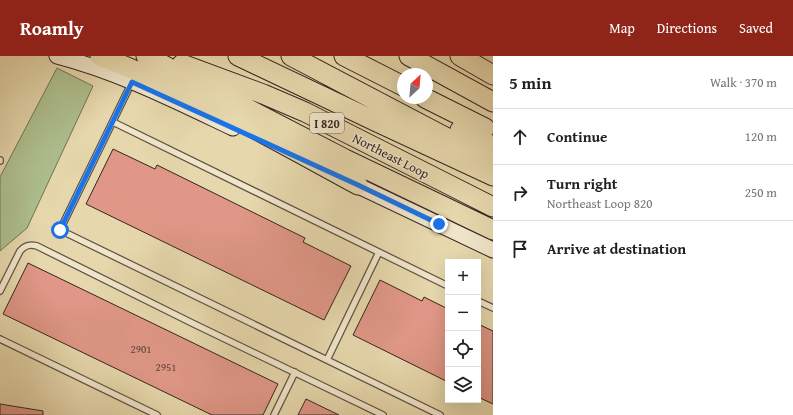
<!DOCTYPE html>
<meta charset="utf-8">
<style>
:root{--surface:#fff;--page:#f6f6f6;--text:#202124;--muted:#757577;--line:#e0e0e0;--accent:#8f2418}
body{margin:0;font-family:"Gentium Book Plus",serif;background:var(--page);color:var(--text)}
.controls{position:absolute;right:12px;bottom:12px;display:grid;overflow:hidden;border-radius:0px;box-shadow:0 4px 16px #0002}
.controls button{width:36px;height:36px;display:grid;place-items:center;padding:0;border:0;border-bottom:1px solid var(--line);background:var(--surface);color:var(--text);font:20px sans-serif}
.compass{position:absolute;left:397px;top:12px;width:36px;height:36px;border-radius:50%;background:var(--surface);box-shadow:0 4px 16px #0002;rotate:26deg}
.stop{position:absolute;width:12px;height:12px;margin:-9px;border:3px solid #1a73e8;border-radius:50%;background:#fff}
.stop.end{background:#1a73e8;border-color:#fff;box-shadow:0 1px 4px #0008}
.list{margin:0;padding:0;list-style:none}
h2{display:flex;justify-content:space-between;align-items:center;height:52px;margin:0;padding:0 16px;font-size:17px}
h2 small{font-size:13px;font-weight:400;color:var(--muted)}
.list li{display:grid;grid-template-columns:26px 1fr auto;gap:12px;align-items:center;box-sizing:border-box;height:56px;padding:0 16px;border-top:1px solid var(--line)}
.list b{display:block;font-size:15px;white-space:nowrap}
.list p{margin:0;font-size:13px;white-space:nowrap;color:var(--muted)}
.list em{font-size:13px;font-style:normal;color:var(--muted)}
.icon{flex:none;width:22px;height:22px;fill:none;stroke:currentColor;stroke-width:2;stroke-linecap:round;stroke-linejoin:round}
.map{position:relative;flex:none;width:493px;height:359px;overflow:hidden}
header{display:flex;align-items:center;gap:24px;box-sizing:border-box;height:56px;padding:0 20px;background:var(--accent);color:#fff}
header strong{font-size:19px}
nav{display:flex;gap:22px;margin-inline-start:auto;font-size:14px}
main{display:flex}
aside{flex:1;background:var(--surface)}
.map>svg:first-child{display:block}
.green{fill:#aebf8e;stroke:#717257}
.building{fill:#e09787;stroke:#342620}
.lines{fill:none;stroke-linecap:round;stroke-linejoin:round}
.lane-casing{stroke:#605243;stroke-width:8}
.secondary-casing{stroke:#342620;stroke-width:17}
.highway-casing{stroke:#342620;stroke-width:21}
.lane{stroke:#efe5c9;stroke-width:5.5}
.secondary{stroke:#efe5c9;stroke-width:15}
.highway{stroke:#e6d7ac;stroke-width:19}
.route{stroke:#1a73e8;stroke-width:5}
.labels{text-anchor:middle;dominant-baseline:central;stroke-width:3;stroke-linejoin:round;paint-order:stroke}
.number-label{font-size:11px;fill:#5f423a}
.shield{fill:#efe5c9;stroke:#6c5f53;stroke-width:1}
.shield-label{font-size:12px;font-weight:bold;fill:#342620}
.street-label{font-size:13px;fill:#342620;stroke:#efe5c9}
</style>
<header>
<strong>Roamly</strong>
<nav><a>Map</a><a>Directions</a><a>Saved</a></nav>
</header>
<main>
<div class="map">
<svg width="493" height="359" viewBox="0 0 493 359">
<rect width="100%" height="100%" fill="#e6d7ac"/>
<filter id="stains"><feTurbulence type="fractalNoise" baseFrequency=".005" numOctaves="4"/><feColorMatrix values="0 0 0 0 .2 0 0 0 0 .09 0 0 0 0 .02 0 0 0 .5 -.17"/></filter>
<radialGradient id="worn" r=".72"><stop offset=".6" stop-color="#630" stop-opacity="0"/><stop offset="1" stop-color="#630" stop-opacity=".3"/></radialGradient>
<path class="green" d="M 57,12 L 93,30 L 27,172 L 0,195 L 0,121 Z"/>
<path class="building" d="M 113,93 L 155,113 L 157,109 L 305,182 L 303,186 L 351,210 L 324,264 L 86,148 Z
M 28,207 L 278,328 L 263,359 L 212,359 L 3,258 Z
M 380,224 L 422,245 L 424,241 L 448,253 L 448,326 L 353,279 Z
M 478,268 L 493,275 L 493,348 L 478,341 Z
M 306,343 L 339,359 L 298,359 Z
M 0,348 L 43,355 L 43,359 L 0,359 Z"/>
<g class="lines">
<defs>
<path id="lane" d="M 132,26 L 60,174 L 440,359
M 113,66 L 448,230
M 0,104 L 0,105
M 0,235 L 20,195 C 25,189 30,188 37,190 L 192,267 L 383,359
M 478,245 L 493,252
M 0,283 L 157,359
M 327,304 L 379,196
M 274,359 L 295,316"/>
<path id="secondary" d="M 57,0 C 119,16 176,45 233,72
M 348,125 L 493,194"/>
<path id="highway" d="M 100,0 C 190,35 273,83 358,129
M 146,0 L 345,103 L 493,174
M 238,0 L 379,67 L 493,120
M 291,0 L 493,106
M 344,0 L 403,30
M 409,0 L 493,46
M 460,0 L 493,19
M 182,8 L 263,38 L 305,56 L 493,151
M 425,42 L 485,72
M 460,74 L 493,90"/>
</defs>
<use href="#lane" class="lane-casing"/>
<use href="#secondary" class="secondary-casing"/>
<use href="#highway" class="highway-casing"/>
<use href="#lane" class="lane"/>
<use href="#secondary" class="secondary"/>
<use href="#highway" class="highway"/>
</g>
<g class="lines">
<path class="route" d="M 60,174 L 132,26 L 358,129 L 439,168"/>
</g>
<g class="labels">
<g class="number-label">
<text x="141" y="293">2901</text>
<text x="166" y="311">2951</text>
</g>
<rect class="shield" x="310" y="57" width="34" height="20" rx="3"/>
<g class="shield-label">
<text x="327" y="67">I 820</text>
</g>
<g class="street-label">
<text transform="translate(391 100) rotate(27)">Northeast Loop</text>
</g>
</g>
<rect width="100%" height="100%" filter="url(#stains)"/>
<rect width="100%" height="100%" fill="url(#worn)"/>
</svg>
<div class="controls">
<button>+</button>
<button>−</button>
<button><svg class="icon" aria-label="locate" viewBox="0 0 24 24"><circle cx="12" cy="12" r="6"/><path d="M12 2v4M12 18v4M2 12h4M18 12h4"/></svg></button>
<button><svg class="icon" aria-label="layers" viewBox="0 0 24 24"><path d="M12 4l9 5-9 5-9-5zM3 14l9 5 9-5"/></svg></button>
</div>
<svg class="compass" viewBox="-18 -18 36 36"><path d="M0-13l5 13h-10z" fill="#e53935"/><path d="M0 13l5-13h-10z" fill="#757577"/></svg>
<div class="stop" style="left:60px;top:174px"></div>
<div class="stop end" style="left:439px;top:168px"></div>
</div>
<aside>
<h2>5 min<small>Walk · 370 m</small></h2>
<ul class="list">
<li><svg class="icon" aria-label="ahead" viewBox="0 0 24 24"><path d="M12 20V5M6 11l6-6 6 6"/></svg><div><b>Continue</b></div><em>120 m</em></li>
<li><svg class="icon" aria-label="right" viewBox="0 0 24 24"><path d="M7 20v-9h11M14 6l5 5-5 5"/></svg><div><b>Turn right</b><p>Northeast Loop 820</p></div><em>250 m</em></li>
<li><svg class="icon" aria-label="arrive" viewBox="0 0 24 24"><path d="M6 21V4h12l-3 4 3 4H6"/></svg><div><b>Arrive at destination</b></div></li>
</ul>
</aside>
</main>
